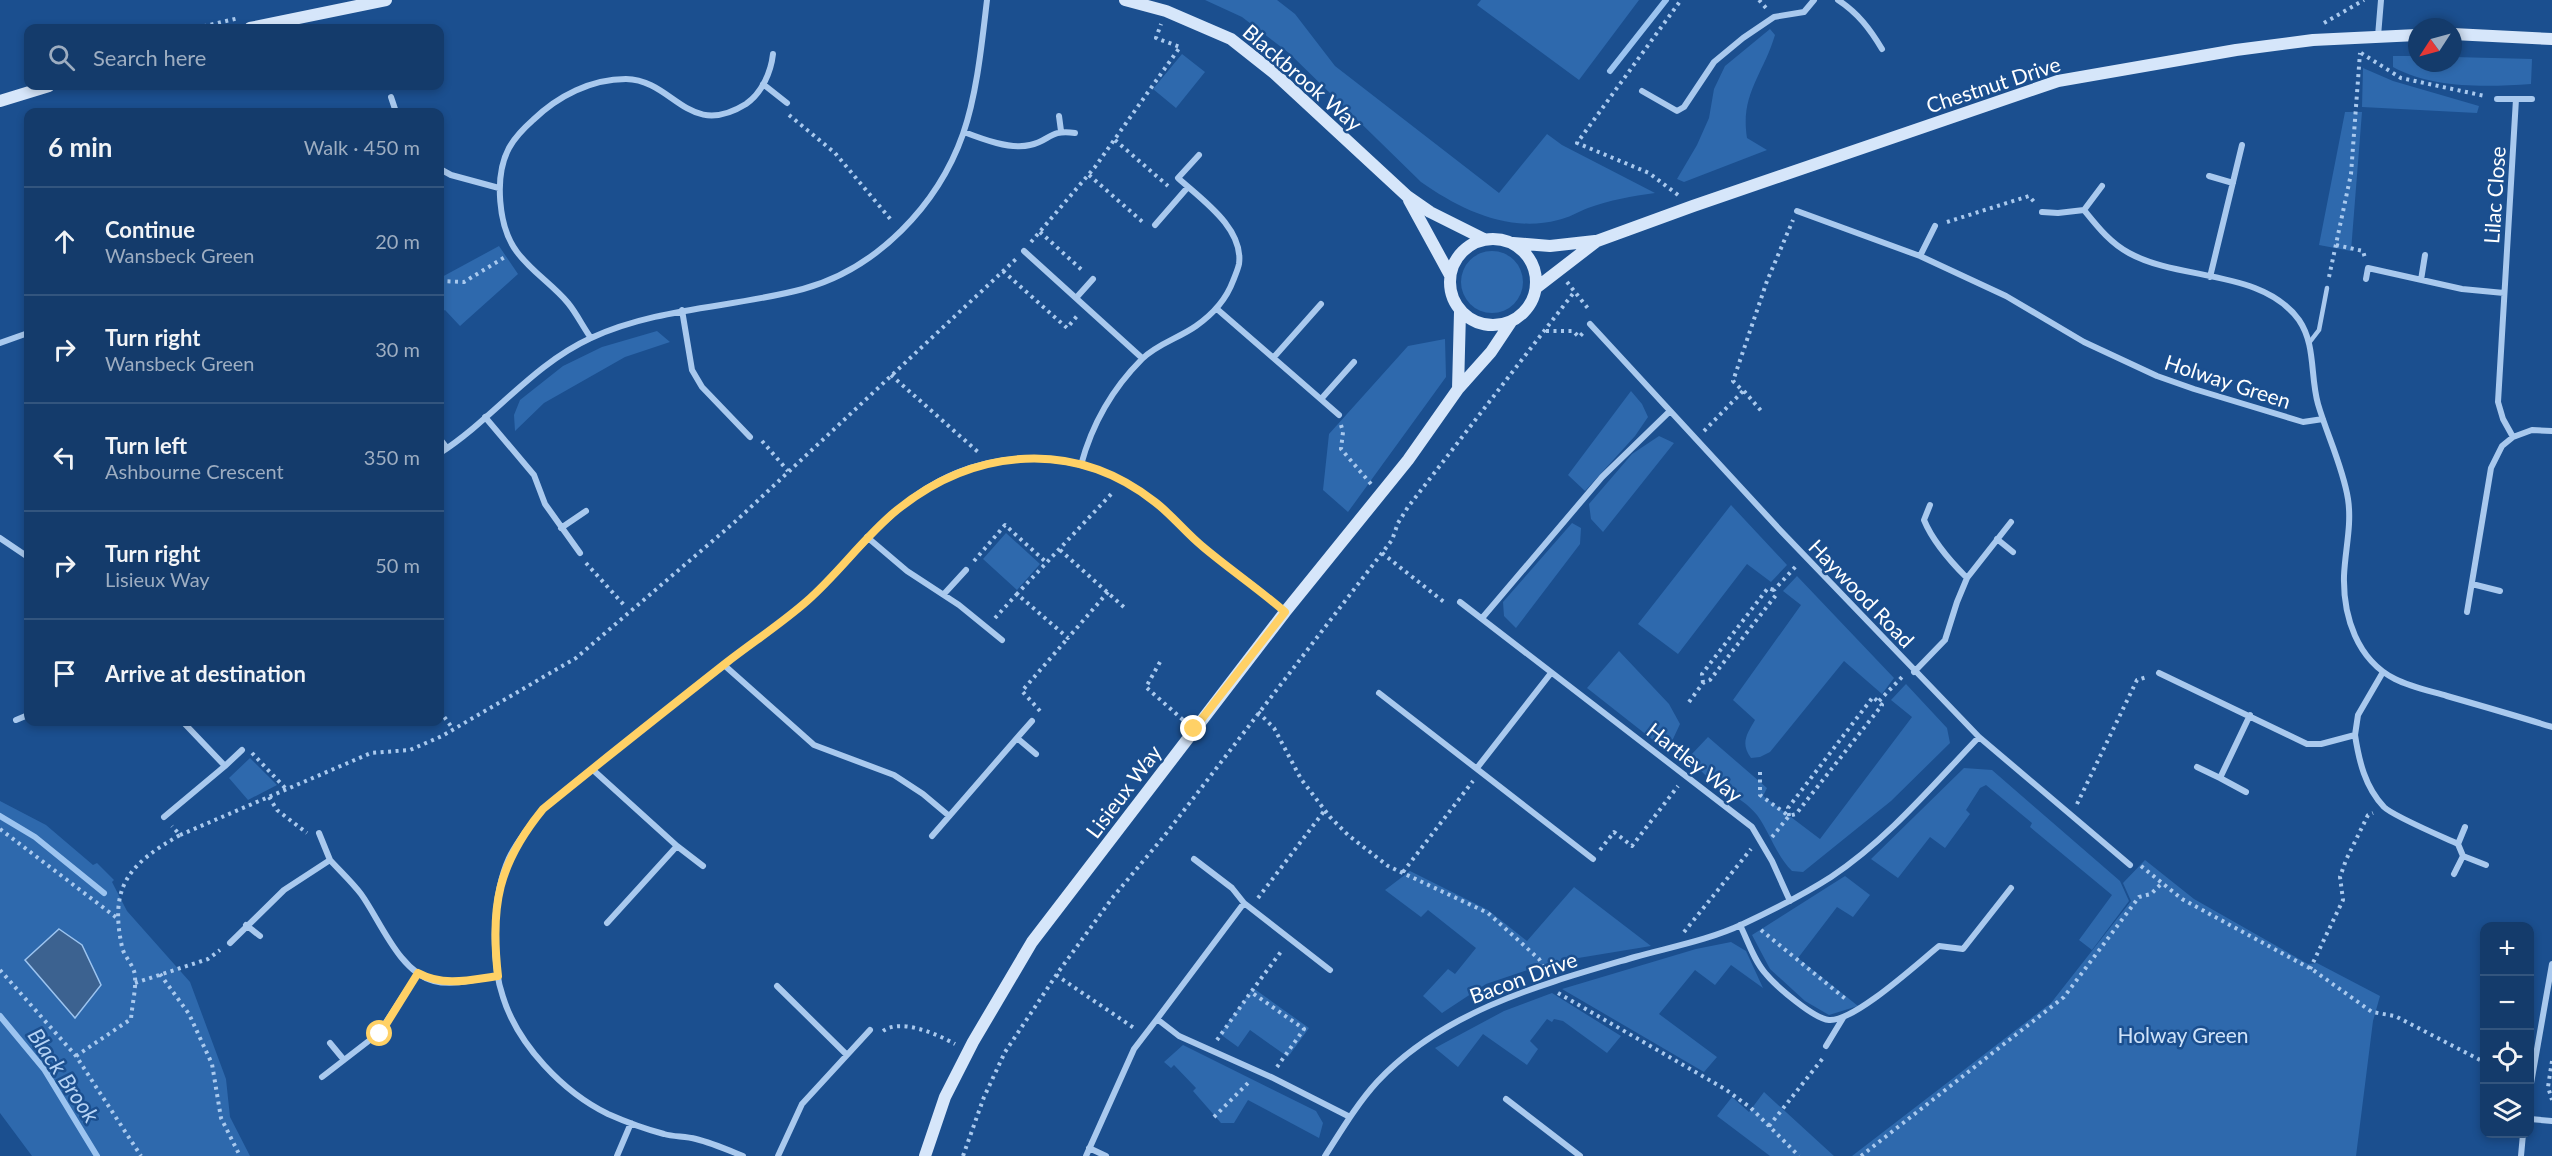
<!DOCTYPE html>
<meta charset="utf-8">
<style>
:root{--surface:#143b6b;--page:#1d4271;--text:#f1f3f6;--muted:#9dadc1;--line:#33557e}
body{margin:0;font-family:Lato,sans-serif;background:var(--page);color:var(--text)}
.controls{position:absolute;right:18px;bottom:18px;display:grid;overflow:hidden;border-radius:12px;box-shadow:0 3px 9px #0003}
.controls button{width:54px;height:54px;display:grid;place-items:center;padding:0;border:0;border-bottom:2px solid var(--line);background:var(--surface);color:var(--text);font:30px sans-serif}
.compass{position:absolute;left:2408px;top:18px;width:54px;height:54px;border-radius:50%;background:var(--surface);box-shadow:0 3px 9px #0003;rotate:234deg}
.stop{position:absolute;width:18px;height:18px;margin:-14px;border:4px solid #ffd166;border-radius:50%;background:#fff}
.stop.end{background:#ffd166;border-color:#fff;box-shadow:0 2px 6px #0008}
.list{margin:0;padding:0;list-style:none}
h2{display:flex;justify-content:space-between;align-items:center;height:78px;margin:0;padding:0 24px;font-size:26px}
h2 small{font-size:20px;font-weight:400;color:var(--muted)}
.list li{display:grid;grid-template-columns:39px 1fr auto;gap:18px;align-items:center;box-sizing:border-box;height:108px;padding:0 24px;border-top:2px solid var(--line)}
.list b{display:block;font-size:22px;white-space:nowrap}
.list p{margin:0;font-size:20px;white-space:nowrap;color:var(--muted)}
.list em{font-size:20px;font-style:normal;color:var(--muted)}
.icon{flex:none;width:33px;height:33px;fill:none;stroke:currentColor;stroke-width:2;stroke-linecap:round;stroke-linejoin:round}
.map{position:relative;flex:none;width:2552px;height:1156px;overflow:hidden}
.search{position:absolute;background:var(--surface);box-shadow:0 3px 9px #0003;left:24px;top:24px;width:420px;height:66px;display:flex;align-items:center;gap:15px;box-sizing:border-box;padding:0 21px;border-radius:12px;color:var(--muted);font-size:22px}
.panel{position:absolute;background:var(--surface);box-shadow:0 3px 9px #0003;left:24px;top:108px;width:420px;height:618px;border-radius:12px}
.map>svg:first-child{display:block}
.green{fill:#2e69ad}
.water{fill:#3c6290;stroke:#9cc4f0;stroke-width:1.5}
.lines{fill:none;stroke-linecap:round;stroke-linejoin:round}
.stream{stroke:#9cc4f0;stroke-width:6}
.path{stroke:#a9c9ee;stroke-width:4;stroke-dasharray:3 4.5;stroke-linecap:butt}
.lane{stroke:#a9c9ee;stroke-width:4.5}
.street{stroke:#a9c9ee;stroke-width:6}
.secondary{stroke:#d6e6fa;stroke-width:12}
.route{stroke:#ffd166;stroke-width:8}
.labels{text-anchor:middle;dominant-baseline:central;stroke-width:5;stroke-linejoin:round;paint-order:stroke}
.street-label{font-size:21px;fill:#fff;stroke:#1b4f8f}
.park-label{font-size:21px;fill:#cfe3fa;stroke:#1b4f8f}
.water-label{font-size:22px;font-style:italic;fill:#b5d3f5;stroke:#1b4f8f}
</style>
<div class="map">
<svg width="2552" height="1156" viewBox="0 0 2552 1156">
<rect width="100%" height="100%" fill="#1b4f8f"/>
<path class="green" d="M 1205,0 L 1277,0 L 1295,14 L 1335,66 L 1499,193 L 1547,134 L 1562,145 L 1655,193 C 1632,196 1610,200 1588,208 C 1578,212 1568,218 1558,220 C 1509,233 1461,210 1421,182 L 1289,53 L 1242,17 Z
M 1481,0 L 1639,0 L 1579,80 L 1477,5 Z
M 1770,29 L 1775,35 C 1763,75 1740,94 1747,138 L 1767,150 L 1684,182 L 1677,179 L 1697,145 L 1709,118 L 1714,89 L 1725,66 Z
M 1182,54 L 1205,72 L 1176,108 L 1153,89 Z
M 2393,56 L 2417,56 L 2417,63 L 2453,63 L 2453,57 L 2532,59 L 2531,84 C 2487,87 2433,89 2393,67 Z
M 2363,68 L 2393,81 L 2479,106 L 2477,113 L 2362,107 Z
M 2345,112 L 2362,112 L 2351,251 L 2319,245 Z
M 499,246 L 518,274 L 460,326 L 445,310 L 440,313 L 440,278 Z
M1461 282a31 31 0 1 1 62 0a31 31 0 1 1-62 0Z
M 657,331 L 670,342 L 625,357 L 544,403 L 515,431 L 514,415 L 520,400 L 563,366 L 602,347 Z
M 1445,339 L 1446,377 L 1348,512 L 1323,490 L 1329,434 L 1408,346 Z
M 1631,391 L 1642,404 L 1648,417 L 1635,436 L 1585,491 L 1568,475 Z
M 1659,436 L 1674,443 L 1603,532 L 1591,519 L 1589,504 L 1632,454 Z
M 1731,505 L 1787,565 L 1771,582 L 1747,564 L 1678,654 L 1638,624 Z
M 1572,523 L 1581,528 L 1580,544 L 1516,628 L 1504,616 L 1503,602 Z
M 1006,533 L 1040,564 L 1017,590 L 983,559 Z
M 1797,576 L 1894,678 L 1882,694 L 1844,661 L 1770,752 L 1760,757 L 1751,758 C 1740,743 1747,734 1755,720 L 1733,700 L 1801,605 L 1783,591 Z
M 1619,651 L 1669,704 L 1680,724 L 1673,739 L 1662,747 L 1587,688 Z
M 1906,684 L 1947,728 L 1950,743 L 1891,801 L 1803,872 L 1792,871 C 1776,855 1770,833 1757,815 C 1739,792 1703,785 1691,755 L 1708,737 L 1767,788 L 1763,796 L 1820,839 L 1912,717 L 1891,700 Z
M 250,758 L 277,785 L 248,800 L 229,778 Z
M 1964,768 L 1992,770 L 2120,881 L 2129,901 L 2092,950 L 2079,940 L 2112,895 L 2030,827 L 2032,823 L 1986,785 L 1980,788 L 1966,810 L 1970,814 L 1945,848 L 1930,837 L 1898,878 L 1871,859 Z
M 0,801 L 46,825 L 93,865 L 97,863 L 114,880 L 112,882 L 127,911 L 190,982 L 226,1079 L 230,1117 L 250,1156 L 32,1156 L 0,1113 Z
M 2145,860 L 2194,899 L 2308,964 L 2317,963 L 2380,996 L 2373,1021 L 2356,1156 L 1852,1156 L 2051,1003 L 2131,901 L 2123,883 Z
M 1410,871 L 1488,910 L 1527,941 L 1574,887 L 1651,946 L 1548,963 L 1486,984 L 1442,1013 L 1423,996 L 1448,969 L 1455,974 L 1476,948 L 1428,910 L 1421,917 L 1385,890 Z
M 1845,876 L 1870,895 L 1853,917 L 1837,907 L 1798,958 L 1858,1006 L 1829,1015 L 1805,1001 L 1770,969 L 1752,935 Z
M 1731,942 L 1746,951 L 1763,988 L 1731,965 L 1715,985 L 1695,970 L 1659,1014 L 1717,1057 L 1704,1072 L 1562,989 L 1696,949 Z
M 1253,988 L 1309,1028 L 1288,1057 L 1250,1030 L 1238,1047 L 1220,1034 Z
M 1552,993 L 1621,1036 L 1607,1053 L 1563,1021 L 1554,1019 L 1552,1022 L 1547,1019 L 1530,1041 L 1538,1049 L 1527,1065 L 1483,1034 L 1458,1067 L 1435,1048 L 1504,1011 Z
M 1183,1045 L 1316,1111 L 1323,1123 L 1319,1138 L 1248,1100 L 1234,1123 L 1221,1123 L 1193,1091 L 1196,1088 L 1174,1065 L 1171,1068 L 1164,1062 Z
M 1764,1092 L 1834,1156 L 1770,1156 L 1717,1116 L 1732,1097 L 1749,1112 Z"/>
<path class="water" d="M 59,929 L 82,945 L 101,985 L 75,1018 L 25,960 Z"/>
<g class="lines">
<path class="stream" d="M 1610,71 L 1666,0
M 0,816 L 35,837 L 104,893
M 0,1016 L 44,1069 L 97,1156"/>
<path class="path" d="M 1759,0 L 1766,8
M 2324,23 L 2364,0
M 196,28 L 239,18
M 2361,53 L 2401,78 L 2485,96
M 789,115 L 835,153 L 892,221
M 1115,140 L 1168,186
M 1089,175 L 1145,224
M 1678,195 L 1649,173 L 1577,143 L 1681,0
M 1947,222 L 2029,196 L 2035,203
M 1040,232 L 1083,271
M 1031,242 L 1095,167 L 1180,47 L 1156,38 L 1161,24
M 2336,245 L 2363,251 L 2365,258
M 1003,271 L 1067,328 L 1077,316
M 2329,277 L 2351,174 L 2360,53
M 440,281 L 464,282 L 505,257
M 1567,282 L 1590,311
M 1546,331 L 1573,331 L 1579,337 L 1583,333
M 891,375 L 978,452
M 1744,391 L 1763,413
M 1341,425 L 1343,432 L 1341,449 L 1371,484
M 1704,431 L 1743,391 L 1733,381 L 1767,281 L 1793,220
M 762,441 L 788,471
M 1060,550 L 1126,609
M 1382,553 L 1444,602 L 1447,602
M 974,561 L 1005,525 L 1047,563
M 586,563 L 624,605
M 1108,592 L 1068,638 L 1017,594 L 1114,491
M 995,618 L 1017,594
M 1160,662 L 1146,687 L 1183,720
M 1703,683 L 1702,674 L 1768,588 L 1774,590
M 1879,701 L 1902,677
M 1689,702 L 1703,683 L 1710,680 L 1776,595 L 1774,590 L 1798,564
M 440,711 L 453,729
M 1040,711 L 1022,691 L 1068,638
M 1258,712 L 1274,728 L 1301,779 L 1330,817 L 1348,835 L 1388,866 L 1488,913 L 1539,959 L 1547,973
M 252,753 L 287,790
M 1760,772 L 1760,795 L 1789,816
M 269,797 L 277,810 L 307,833
M 2077,804 L 2137,680 L 2147,677
M 0,829 L 117,918
M 180,835 L 371,753 L 410,750 L 442,736 L 576,658 L 737,520 L 1016,259
M 1772,837 L 1789,816 L 1796,814 L 1882,705 L 1873,697 L 1788,808 L 1789,816
M 1600,850 L 1614,832 L 1632,846 L 1678,786
M 2141,866 L 2182,899 L 2313,970 L 2372,1012 L 2395,1016 L 2484,1062
M 1403,872 L 1473,781
M 1258,898 L 1325,810
M 1761,930 L 1848,1001
M 1684,932 L 1751,849
M 2310,969 L 2343,900 L 2340,877 L 2346,860 L 2368,815 L 2373,813
M 0,970 L 76,1056 L 141,1156
M 160,974 L 189,1014 L 212,1064 L 221,1118 L 240,1156
M 1056,975 L 1134,1028
M 135,983 L 208,959 L 220,950
M 1558,993 L 1725,1089 L 1751,1108 L 1799,1156
M 883,1031 C 901,1018 937,1034 955,1044
M 1217,1040 L 1251,992
M 76,1056 L 131,1019 C 132,1005 136,990 135,977 C 135,966 124,957 122,947 C 109,886 129,864 180,835 L 172,826
M 2552,1061 L 2548,1087 L 2552,1100
M 1277,1067 L 1304,1029 L 1251,992 L 1283,949
M 1214,1117 L 1249,1082
M 1769,1126 L 1823,1058
M 963,1156 L 984,1097 L 1005,1052 L 1059,971 L 1113,897 L 1165,835 L 1392,540 L 1398,523 L 1408,507 L 1575,291
M 1861,1156 L 2064,997 L 2139,897 L 2151,894 L 2163,882"/>
<path class="lane" d="M 2309,343 L 2319,330 L 2327,288"/>
<path class="street" d="M 1838,0 C 1858,13 1870,29 1882,49
M 2378,36 L 2381,0
M 763,84 L 787,103
M 1642,91 L 1677,111 L 1684,107 L 1714,62 L 1743,38 L 1774,17 L 1804,12 L 1814,0
M 391,97 L 396,112
M 2497,99 L 2532,99
M 2516,99 L 2498,402 L 2503,419 L 2513,437 L 2532,430 L 2552,431
M 1059,116 L 1061,131
M 964,132 C 982,139 1011,150 1030,145 C 1050,141 1049,129 1075,133
M 440,169 L 451,175 L 499,188
M 2209,176 L 2233,183
M 2084,210 L 2102,186
M 1797,211 L 1920,256 L 2006,296 L 2084,342 L 2157,376 L 2194,389 L 2303,422 L 2323,419
M 2042,212 L 2058,213 L 2084,210 C 2097,226 2110,243 2129,253 C 2180,281 2262,269 2299,320 C 2316,345 2310,376 2318,404 C 2327,435 2343,467 2348,499 C 2352,525 2345,550 2344,576 C 2343,616 2357,660 2395,679 C 2411,687 2430,691 2447,696 C 2482,706 2517,716 2552,727
M 1155,225 L 1188,187
M 1024,251 L 1142,358
M 1920,256 L 1935,226
M 2210,277 L 2242,145
M 2366,279 L 2368,268 L 2462,289 L 2504,293
M 2421,280 L 2425,255
M 1076,298 L 1093,279
M 1217,309 L 1339,415
M 682,310 L 692,370 L 702,387 L 750,437
M 1590,324 L 1780,530 L 1979,737 L 2130,865
M 591,338 C 583,327 577,314 568,303 C 553,285 532,272 517,252 C 498,227 494,176 509,148 C 515,137 524,128 533,120 C 558,96 591,79 626,79 C 674,80 688,140 746,104 C 762,93 771,72 773,54
M 0,343 L 28,333
M 1274,357 L 1321,304
M 1322,398 L 1354,362
M 485,417 L 534,475 L 545,504 L 580,553
M 440,439 L 447,448
M 440,453 C 493,419 532,365 591,338 C 658,307 732,308 803,289 C 877,269 938,205 963,134 C 977,94 982,42 987,0
M 1081,465 C 1092,424 1112,389 1142,359 C 1157,344 1179,338 1196,326 C 1213,314 1226,300 1233,281 C 1235,276 1238,269 1239,264 C 1244,228 1201,199 1178,178 L 1199,155
M 1930,505 L 1924,520 C 1933,542 1950,561 1967,578
M 561,528 L 586,511
M 867,537 L 907,571 L 959,605 L 1002,640
M 0,538 L 28,557
M 1997,539 L 2013,552
M 2472,584 L 2500,591
M 944,594 L 966,570
M 1460,602 L 1752,827 L 1772,861 L 1790,901
M 2467,612 L 2491,468 L 2502,446 L 2513,437
M 1483,617 L 1602,477 L 1670,411
M 724,665 L 814,745 L 894,775 L 923,794 L 948,815
M 1914,672 L 1945,640 L 1957,602 L 1967,578 L 2011,522
M 2159,673 L 2307,744 L 2321,744 L 2355,735 L 2358,715 L 2383,672
M 1379,693 L 1593,859
M 16,720 L 28,715
M 2355,735 C 2359,761 2365,787 2384,807 C 2393,816 2443,837 2458,844 L 2463,856 L 2454,874
M 1017,738 L 1032,721
M 225,766 L 242,750
M 2197,767 L 2220,778 L 2250,715
M 1477,768 L 1551,673
M 592,769 L 677,846 L 607,923
M 2220,778 L 2246,792
M 164,817 L 225,766 L 183,722
M 319,833 L 330,860
M 932,836 L 1017,738 L 1036,754
M 2458,844 L 2465,827
M 677,846 L 703,866
M 2463,856 L 2486,865
M 1194,859 L 1232,888 L 1244,903
M 246,925 L 260,936
M 1740,925 C 1748,941 1754,961 1766,974 C 1776,986 1814,1019 1829,1020 C 1854,1022 1918,963 1939,946 L 1963,949 L 2011,888
M 230,943 L 284,890 L 330,860 C 340,871 352,882 361,894 C 380,920 399,972 434,981 C 453,986 478,979 498,976
M 777,986 L 847,1055
M 1157,1019 L 1244,903 L 1330,970
M 330,1043 L 344,1060
M 1826,1046 L 1843,1018
M 322,1077 L 379,1033 L 418,973
M 2530,1089 L 2552,964
M 1506,1099 L 1580,1156
M 2530,1119 L 2552,1121
M 1089,1148 L 1106,1156
M 617,1156 L 631,1123
M 743,1156 C 728,1150 712,1143 696,1139 C 685,1136 674,1137 664,1134 C 645,1129 626,1122 608,1114 C 563,1092 518,1045 503,997 C 495,974 494,949 495,925 C 496,903 500,878 509,858 C 518,840 530,825 543,809 C 603,759 665,711 726,663 C 753,642 781,623 807,601 C 848,565 879,518 927,488 C 998,444 1090,450 1155,502 C 1172,515 1186,533 1202,546 C 1229,569 1259,588 1285,612
M 778,1156 L 802,1104 L 870,1030
M 1086,1156 L 1134,1049 L 1157,1019 L 1179,1036 L 1271,1077 L 1350,1117
M 1325,1156 C 1341,1131 1357,1104 1377,1082 C 1444,1010 1543,984 1635,957 C 1671,947 1709,940 1743,924 C 1773,910 1803,895 1831,877 C 1888,839 1932,786 1979,737
M 2521,1156 L 2523,1134"/>
<path class="secondary" d="M 1125,0 L 1166,11 L 1231,39 L 1274,73 L 1407,196 L 1430,212 L 1484,239
M 250,28 L 386,0
M 2453,34 L 2552,39
M 0,101 L 49,86
M 1409,200 L 1450,275
M1450 282a43 43 0 1 1 86 0a43 43 0 1 1-86 0Z
M 1513,243 L 1550,246 L 1595,241
M 1536,288 L 1597,241 L 1693,206 L 2058,81 L 2236,50 L 2313,40 L 2417,35
M 1458,389 L 1460,312
M 925,1156 L 945,1097 L 973,1042 L 1032,942 L 1285,612 L 1408,460 L 1458,389 L 1491,352 L 1511,322"/>
</g>
<g class="lines">
<path class="route" d="M 380,1034 L 418,973 C 444,987 470,980 498,976 C 490,906 498,864 543,809 C 603,760 665,711 726,663 C 753,642 782,623 807,601 C 839,573 864,537 897,510 C 975,447 1075,439 1155,502 C 1172,515 1186,533 1202,546 C 1229,569 1259,589 1285,612 L 1194,729"/>
</g>
<g class="labels">
<g class="street-label">
<text transform="translate(1303 77) rotate(41)">Blackbrook Way</text>
<text transform="translate(1993 84) rotate(-18)">Chestnut Drive</text>
<text transform="translate(2494 195) rotate(-86)">Lilac Close</text>
<text transform="translate(2228 381) rotate(18)">Holway Green</text>
<text transform="translate(1862 593) rotate(46)">Haywood Road</text>
<text transform="translate(1695 762) rotate(38)">Hartley Way</text>
<text transform="translate(1123 791) rotate(-53)">Lisieux Way</text>
<text transform="translate(1523 977) rotate(-20)">Bacon Drive</text>
</g>
<g class="park-label">
<text x="2183" y="1034">Holway Green</text>
</g>
<g class="water-label">
<text transform="translate(64 1075) rotate(56)">Black Brook</text>
</g>
</g>
</svg>
<div class="controls">
<button>+</button>
<button>−</button>
<button><svg class="icon" aria-label="locate" viewBox="0 0 24 24"><circle cx="12" cy="12" r="6"/><path d="M12 2v4M12 18v4M2 12h4M18 12h4"/></svg></button>
<button><svg class="icon" aria-label="layers" viewBox="0 0 24 24"><path d="M12 4l9 5-9 5-9-5zM3 14l9 5 9-5"/></svg></button>
</div>
<svg class="compass" viewBox="-18 -18 36 36"><path d="M0-13l5 13h-10z" fill="#e53935"/><path d="M0 13l5-13h-10z" fill="#9dadc1"/></svg>
<div class="stop" style="left:380px;top:1034px"></div>
<div class="stop end" style="left:1194px;top:729px"></div>
<div class="search"><svg class="icon" aria-label="search" viewBox="0 0 24 24"><circle cx="10" cy="10" r="6"/><path d="M15 15l6 6"/></svg>Search here</div>
<section class="panel">
<h2>6 min<small>Walk · 450 m</small></h2>
<ul class="list">
<li><svg class="icon" aria-label="ahead" viewBox="0 0 24 24"><path d="M12 20V5M6 11l6-6 6 6"/></svg><div><b>Continue</b><p>Wansbeck Green</p></div><em>20 m</em></li>
<li><svg class="icon" aria-label="right" viewBox="0 0 24 24"><path d="M7 20v-9h11M14 6l5 5-5 5"/></svg><div><b>Turn right</b><p>Wansbeck Green</p></div><em>30 m</em></li>
<li><svg class="icon" aria-label="left" viewBox="0 0 24 24"><path d="M17 20v-9H6M10 6l-5 5 5 5"/></svg><div><b>Turn left</b><p>Ashbourne Crescent</p></div><em>350 m</em></li>
<li><svg class="icon" aria-label="right" viewBox="0 0 24 24"><path d="M7 20v-9h11M14 6l5 5-5 5"/></svg><div><b>Turn right</b><p>Lisieux Way</p></div><em>50 m</em></li>
<li><svg class="icon" aria-label="arrive" viewBox="0 0 24 24"><path d="M6 21V4h12l-3 4 3 4H6"/></svg><div><b>Arrive at destination</b></div></li>
</ul>
</section>
</div>
